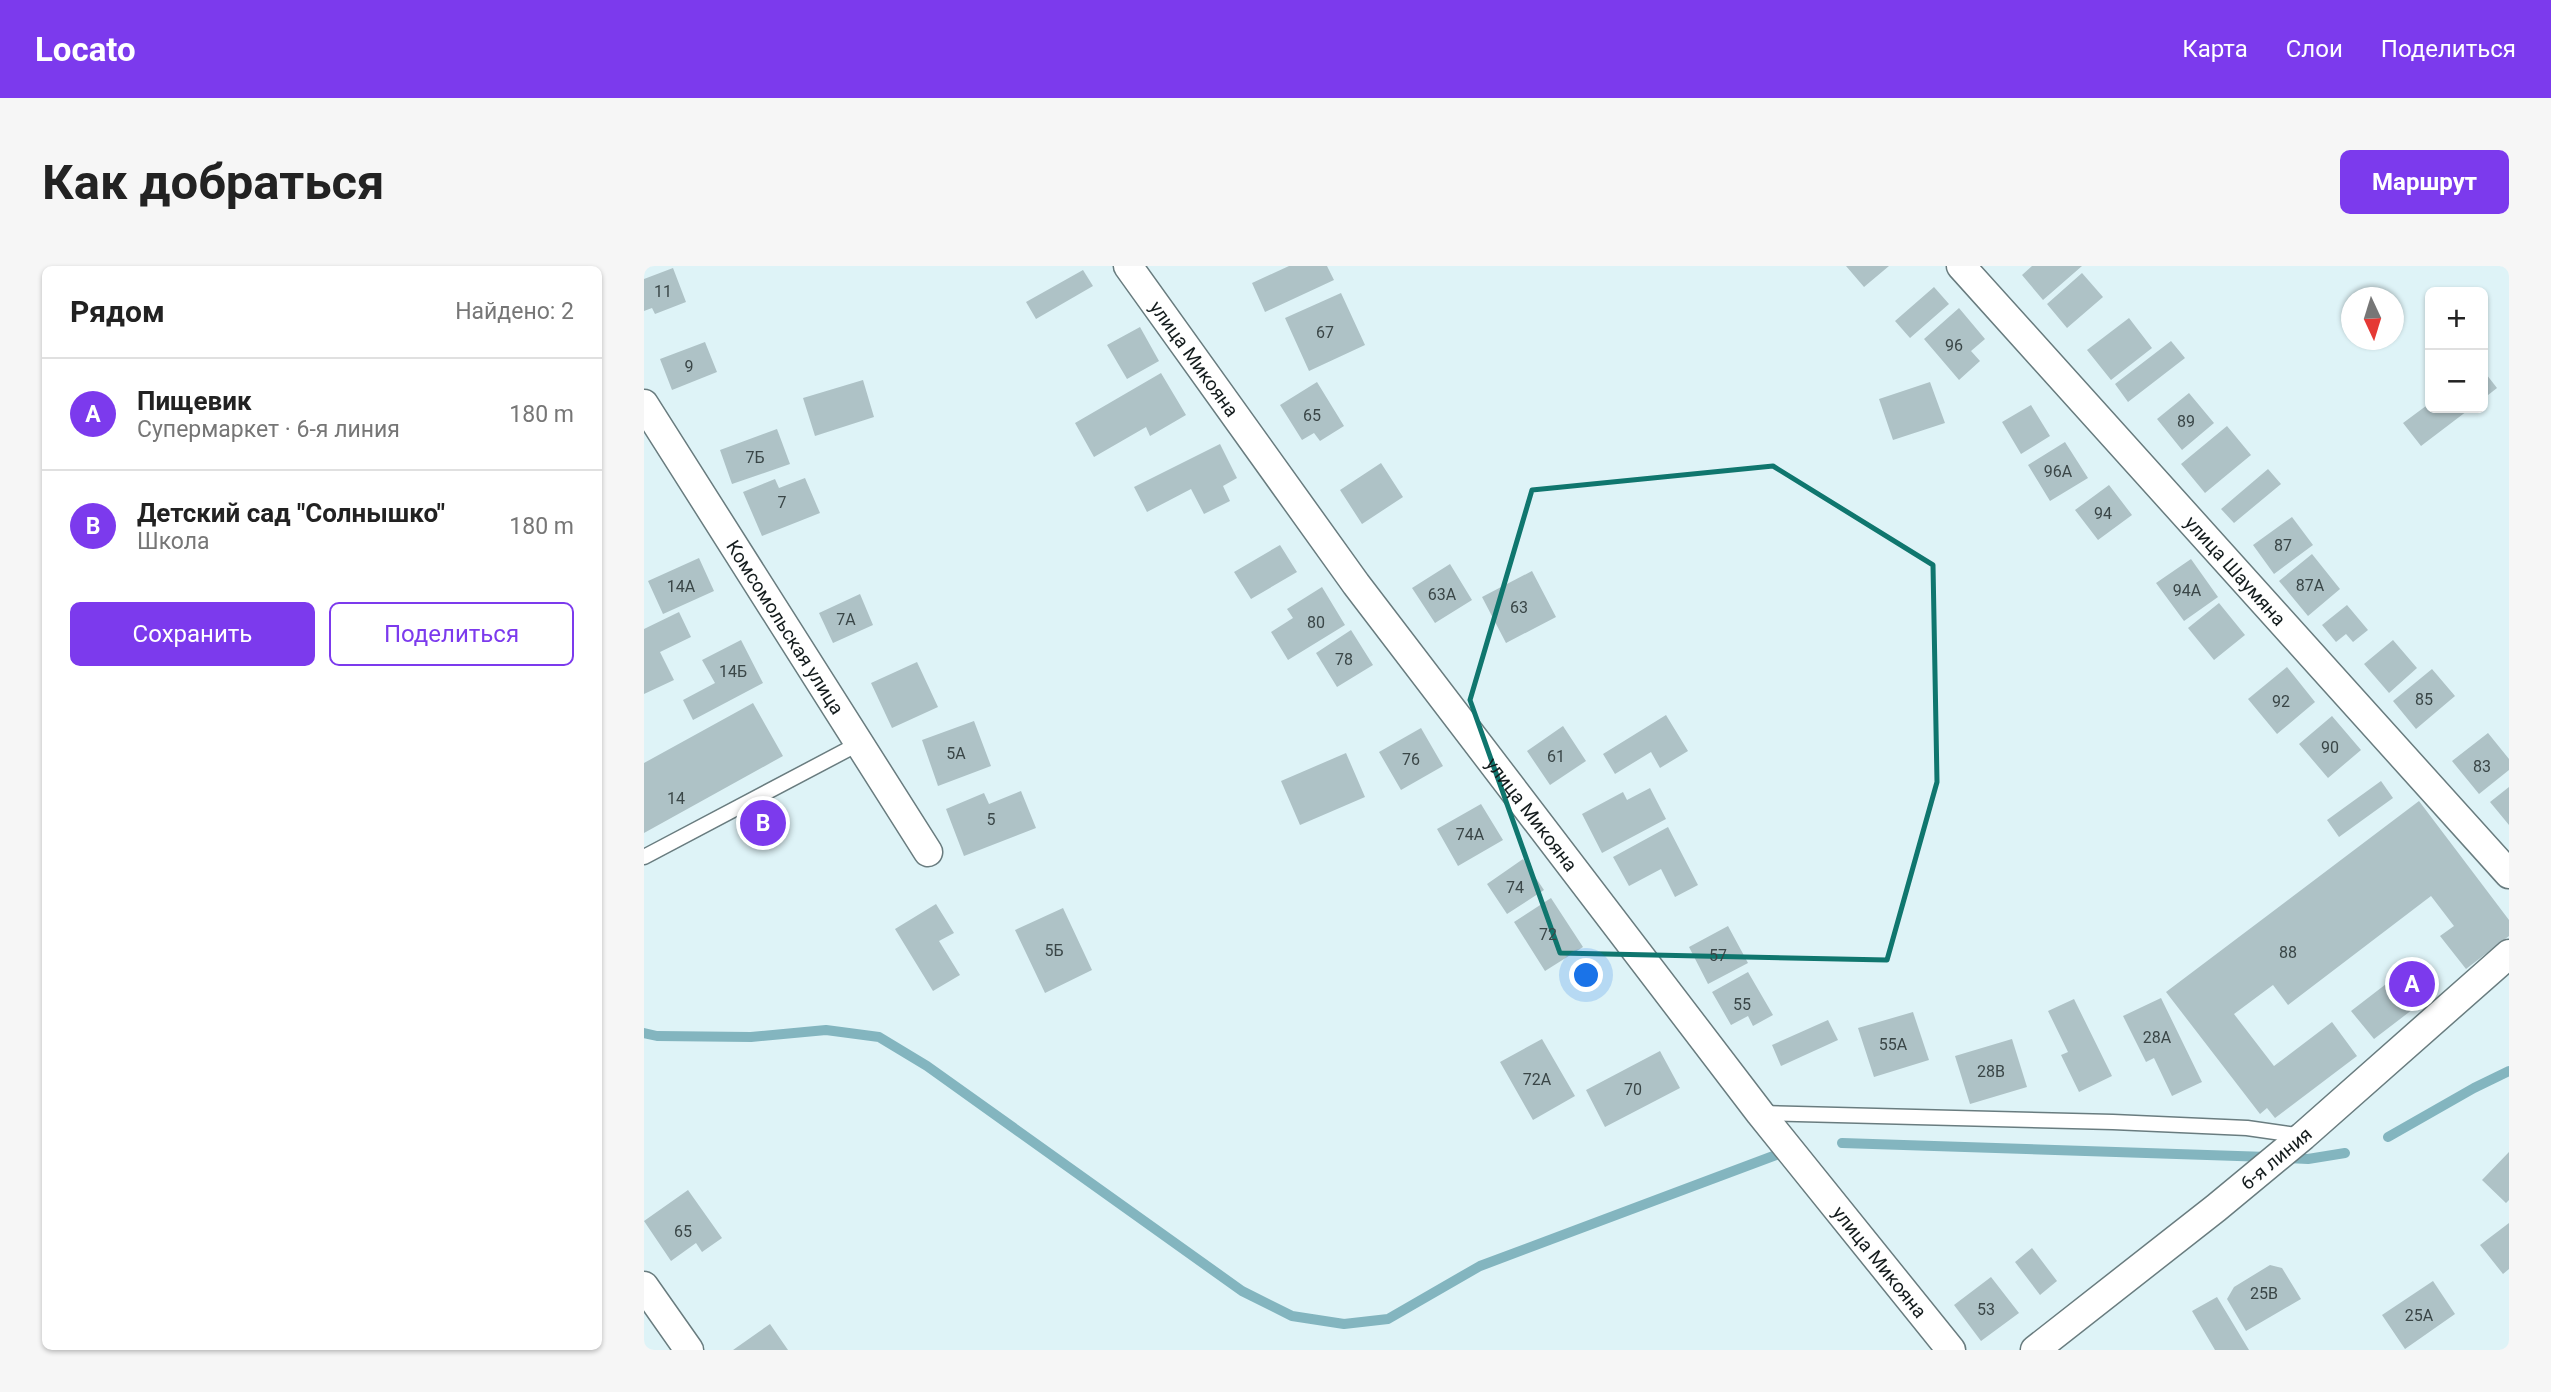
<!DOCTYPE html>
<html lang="ru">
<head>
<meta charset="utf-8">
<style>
  body { margin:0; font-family:Roboto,sans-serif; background:#f6f6f6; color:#222 }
  .controls { position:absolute; right:21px; top:21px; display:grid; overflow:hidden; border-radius:10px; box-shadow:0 2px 5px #0004 }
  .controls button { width:63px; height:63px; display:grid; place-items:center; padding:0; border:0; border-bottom:2px solid #e0e0e0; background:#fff; color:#222; font:35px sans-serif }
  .compass { position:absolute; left:1697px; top:21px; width:63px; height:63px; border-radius:50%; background:#fff; box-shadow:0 2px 5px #0004; rotate:176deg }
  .you { position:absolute; left:943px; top:710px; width:24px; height:24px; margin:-18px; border:5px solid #fff; border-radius:50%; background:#1a73e8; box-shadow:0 0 0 10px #1a73e833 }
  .badge { display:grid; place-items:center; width:46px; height:46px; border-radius:50%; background:#7c3aed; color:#fff; font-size:23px; font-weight:700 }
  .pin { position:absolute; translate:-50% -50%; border:4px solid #fff; box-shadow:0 2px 7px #0006 }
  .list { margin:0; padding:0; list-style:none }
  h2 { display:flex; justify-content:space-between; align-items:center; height:91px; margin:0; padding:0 28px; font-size:30px }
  h2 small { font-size:23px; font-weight:400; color:#767676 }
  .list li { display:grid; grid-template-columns:46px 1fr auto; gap:21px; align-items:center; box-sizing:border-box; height:112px; padding:0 28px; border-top:2px solid #e0e0e0 }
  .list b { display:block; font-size:26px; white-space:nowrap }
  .list p { margin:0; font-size:23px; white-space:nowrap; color:#767676 }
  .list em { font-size:23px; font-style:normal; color:#767676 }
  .actions { display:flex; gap:14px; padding:21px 28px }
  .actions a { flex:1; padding:16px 0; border:2px solid #7c3aed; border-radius:10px; text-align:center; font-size:24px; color:#7c3aed }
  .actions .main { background:#7c3aed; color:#fff }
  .map { position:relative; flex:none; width:1865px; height:1084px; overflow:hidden; border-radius:10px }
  header { display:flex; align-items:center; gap:42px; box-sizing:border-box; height:98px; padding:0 35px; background:#7c3aed; color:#fff }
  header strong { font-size:33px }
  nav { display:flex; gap:38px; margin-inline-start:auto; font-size:24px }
  .intro { display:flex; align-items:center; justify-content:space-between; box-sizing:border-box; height:168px; padding:0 42px }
  h1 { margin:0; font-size:49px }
  .button { padding:18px 32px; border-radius:10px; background:#7c3aed; color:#fff; font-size:24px; font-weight:700 }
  main { display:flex; gap:42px; padding:0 42px }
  aside { flex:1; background:#fff; border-radius:10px; box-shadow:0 2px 5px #0004 }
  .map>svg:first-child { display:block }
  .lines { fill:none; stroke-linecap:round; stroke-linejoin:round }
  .stream { stroke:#83b5bf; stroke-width:10 }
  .building { fill:#aec2c6 }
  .lane-casing { stroke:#697c7f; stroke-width:17 }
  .street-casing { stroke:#697c7f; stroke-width:31 }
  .lane { stroke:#fff; stroke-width:14 }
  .street { stroke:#fff; stroke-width:28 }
  .marked { fill:none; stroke:#0f766e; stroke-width:5; stroke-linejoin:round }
  .labels { text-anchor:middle; stroke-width:5; stroke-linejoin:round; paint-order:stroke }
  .number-label { font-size:16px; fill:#3a4647 }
  .street-label { font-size:19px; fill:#141c1d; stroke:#def3f7 }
</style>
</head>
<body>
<header>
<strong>Locato</strong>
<nav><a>Карта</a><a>Слои</a><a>Поделиться</a></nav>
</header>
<div class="intro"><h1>Как добраться</h1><a class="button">Маршрут</a></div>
<main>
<aside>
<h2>Рядом<small>Найдено: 2</small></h2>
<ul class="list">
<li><span class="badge">A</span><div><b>Пищевик</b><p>Супермаркет · 6-я линия</p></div><em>180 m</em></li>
<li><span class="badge">B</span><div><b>Детский сад &quot;Солнышко&quot;</b><p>Школа</p></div><em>180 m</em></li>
</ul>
<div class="actions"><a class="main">Сохранить</a><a>Поделиться</a></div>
</aside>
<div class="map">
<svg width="1865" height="1084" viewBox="0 0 1865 1084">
  <rect width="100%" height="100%" fill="#def3f7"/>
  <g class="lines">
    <path class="stream" d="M0 767 13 770 107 771 182 764 235 771 283 800 598 1025 648 1050 700 1058 744 1053 836 1000 1132 889
      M1744 871 1830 822 1865 805
      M1198 877 1624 891
      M1643 892 1664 893 1701 887"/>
  </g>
  <path class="building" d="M645 0H683L690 14 621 46 608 17Z
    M1202 0H1245L1220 21Z
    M1388 0H1438L1399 34 1378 9Z
    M29 2 42 36 11 48 8 42 0 45V13Z
    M439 4 449 20 392 53 382 36Z
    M1438 7 1459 31 1423 62 1403 38Z
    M1290 21 1305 38 1266 72 1251 55Z
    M697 27 721 79 665 105 641 52Z
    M1315 42 1341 73 1327 85 1336 95 1315 114 1280 73Z
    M1485 52 1508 82 1467 114 1443 84Z
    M496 61 515 95 483 113 463 79Z
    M1527 75 1541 92 1484 136 1471 118Z
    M61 76 73 106 28 124 16 93Z
    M1839 104 1853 122 1839 133Z
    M517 107 542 149 506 170 502 161 450 191 431 157Z
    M219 114 230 151 171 170 159 132Z
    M673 116 700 160 676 175 670 167 658 174 636 139Z
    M1286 116 1301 157 1249 174 1235 133Z
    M1545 127 1570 157 1538 184 1513 153Z
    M1786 137V142H1827L1777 180 1759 157Z
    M1387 139 1406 170 1377 188 1358 156Z
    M1583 160 1607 189 1561 227 1537 198Z
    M133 163 146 198 88 218 76 184Z
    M1421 176 1444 212 1406 235 1384 199Z
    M576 178 593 212 579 220 586 235 560 248 547 223 503 246 490 221Z
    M737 197 759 231 718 258 696 224Z
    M1624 203 1637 218 1590 257 1577 243Z
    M161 212 176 247 118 270 99 226 131 213 135 222Z
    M1465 219 1488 249 1454 274 1431 244Z
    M1648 251 1669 279 1630 308 1609 279Z
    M636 279 653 306 607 333 590 306Z
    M1668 288 1696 323 1664 350 1635 315Z
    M55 292 70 325 19 348 4 315Z
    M1547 293 1574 331 1540 355 1512 317Z
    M806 298 828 334 791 357 768 322Z
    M888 305 912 351 862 377 838 331Z
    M678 321 701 359 644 394 627 366 649 352 643 343Z
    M216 328 229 359 189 377 175 347Z
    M1575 337 1601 369 1570 394 1544 362Z
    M1703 339 1724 364 1709 376 1702 368 1692 376 1678 359Z
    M35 346 47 371 16 386 30 414 0 428V363Z
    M707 364 729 399 693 421 672 387Z
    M97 374 119 417 49 454 39 434 71 417 58 394Z
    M1749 374 1773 402 1745 427 1720 398Z
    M273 396 294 441 248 462 227 417Z
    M1643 401 1671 436 1633 468 1604 433Z
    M1788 403 1811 430 1772 463 1749 435Z
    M109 437 139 490 0 567V497Z
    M1022 449 1044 485 1016 502 1007 486 971 508 959 488Z
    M1688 450 1717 484 1684 512 1655 478Z
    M330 455 347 500 294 520 278 474Z
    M919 460 942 495 906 519 883 485Z
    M777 462 799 500 757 524 735 486Z
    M1844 467 1865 493V504L1835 528 1808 495Z
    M702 487 721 531 656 559 637 515Z
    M1737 515 1749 532 1695 571 1683 554Z
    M1865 521V559L1846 536Z
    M1006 522 1022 553 958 587 938 548 979 526 983 534Z
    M377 525 392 562 320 590 302 543 340 527 345 538Z
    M1775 535 1865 654V670L1822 703 1796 670 1810 660 1787 630 1644 739 1629 719 1590 748 1630 800 1688 756 1713 790 1631 852 1623 842 1616 848 1522 726Z
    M837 538 859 574 814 600 793 563Z
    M1024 561 1054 619 1031 631 1017 603 985 620 969 591Z
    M879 593 900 624 863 648 843 618Z
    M907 632 939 681 901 705 870 656Z
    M292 638 310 667 295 675 316 709 289 725 251 663Z
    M419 642 448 704 401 727 371 664Z
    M1084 660 1104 697 1064 718 1045 681Z
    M1768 698 1790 727 1730 773 1707 745Z
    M1104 706 1129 749 1109 760 1104 750 1087 759 1068 726Z
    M1517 732 1558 816 1528 830 1510 792 1502 796 1479 750Z
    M1430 733 1468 810 1435 826 1417 789 1424 786 1404 745Z
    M1269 746 1285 794 1230 811 1214 762Z
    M1184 754 1194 774 1137 800 1128 779Z
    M898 773 931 830 889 854 856 796Z
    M1368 773 1383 821 1326 838 1311 790Z
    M1016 785 1036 822 961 861 942 824Z
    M1865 886V934L1862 937 1838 914Z
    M44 924 78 972 58 986 52 977 27 995 0 955Z
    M1865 957V1003L1859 1008 1836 979Z
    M1388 982 1413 1015 1396 1029 1371 996Z
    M1626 999 1638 1002 1657 1033 1602 1065 1583 1033 1590 1021Z
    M1347 1011 1375 1047 1337 1075 1310 1039Z
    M1789 1015 1811 1048 1761 1083 1738 1049Z
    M1573 1031 1605 1084H1571L1548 1045Z
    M126 1058 144 1084H89Z"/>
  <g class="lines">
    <g class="lane-casing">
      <path id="lane" d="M0 591 214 478
        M1117 847 1469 856 1603 862 1659 870"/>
    </g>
    <g class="street-casing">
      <g id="street">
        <path id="s1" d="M484 0 712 318 1116 847 1307 1084"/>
        <path id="s2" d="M1317 0 1865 608"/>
        <path id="s3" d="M0 138 284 586"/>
        <path d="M0 1020 45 1084"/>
        <path id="s4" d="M1391 1084 1572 942 1659 870 1865 688"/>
      </g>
    </g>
    <use href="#lane" class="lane"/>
    <use href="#street" class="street"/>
  </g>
  <path class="marked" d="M1129 200 1289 299 1293 516 1243 694 916 687 826 434 888 224Z"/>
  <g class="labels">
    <g class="number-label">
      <text x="19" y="31">11</text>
      <text x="681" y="72">67</text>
      <text x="1310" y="85">96</text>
      <text x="45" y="106">9</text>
      <text x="668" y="155">65</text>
      <text x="1542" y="161">89</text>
      <text x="111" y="197">7Б</text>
      <text x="1414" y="211">96А</text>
      <text x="138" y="242">7</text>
      <text x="1459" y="253">94</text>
      <text x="1639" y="285">87</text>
      <text x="1666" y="325">87А</text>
      <text x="37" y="326">14А</text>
      <text x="1543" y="330">94А</text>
      <text x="798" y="334">63А</text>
      <text x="875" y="347">63</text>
      <text x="202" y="359">7А</text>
      <text x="672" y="362">80</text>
      <text x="700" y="399">78</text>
      <text x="89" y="411">14Б</text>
      <text x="1780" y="439">85</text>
      <text x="1637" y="441">92</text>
      <text x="1686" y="487">90</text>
      <text x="312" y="493">5А</text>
      <text x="912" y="496">61</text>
      <text x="767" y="499">76</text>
      <text x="1838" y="506">83</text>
      <text x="32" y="538">14</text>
      <text x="347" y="559">5</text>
      <text x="826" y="574">74А</text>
      <text x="871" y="627">74</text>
      <text x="904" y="674">72</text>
      <text x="410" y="690">5Б</text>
      <text x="1644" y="692">88</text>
      <text x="1074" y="695">57</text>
      <text x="1098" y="744">55</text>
      <text x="1513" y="777">28А</text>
      <text x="1249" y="784">55А</text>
      <text x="1347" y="811">28В</text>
      <text x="893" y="819">72А</text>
      <text x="989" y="829">70</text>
      <text x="39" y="971">65</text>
      <text x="1620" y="1033">25В</text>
      <text x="1342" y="1049">53</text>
      <text x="1775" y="1055">25А</text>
    </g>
    <g class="street-label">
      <text dy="7" stroke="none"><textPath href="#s1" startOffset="114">улица Микояна</textPath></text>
      <text dy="7" stroke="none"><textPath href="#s2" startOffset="410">улица Шаумяна</textPath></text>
      <text dy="7" stroke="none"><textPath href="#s3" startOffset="264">Комсомольская улица</textPath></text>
      <text dy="7" stroke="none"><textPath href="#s1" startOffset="681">улица Микояна</textPath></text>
      <text dy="7" stroke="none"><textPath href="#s4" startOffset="308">6-я линия</textPath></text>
      <text dy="7" stroke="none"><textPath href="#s1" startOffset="1248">улица Микояна</textPath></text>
    </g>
  </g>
</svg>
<div class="controls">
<button>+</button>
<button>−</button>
</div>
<svg class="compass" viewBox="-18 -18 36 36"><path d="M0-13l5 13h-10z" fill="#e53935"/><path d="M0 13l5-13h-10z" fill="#767676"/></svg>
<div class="you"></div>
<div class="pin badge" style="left:1768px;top:718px">A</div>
<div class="pin badge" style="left:119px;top:557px">B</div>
</div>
</main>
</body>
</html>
